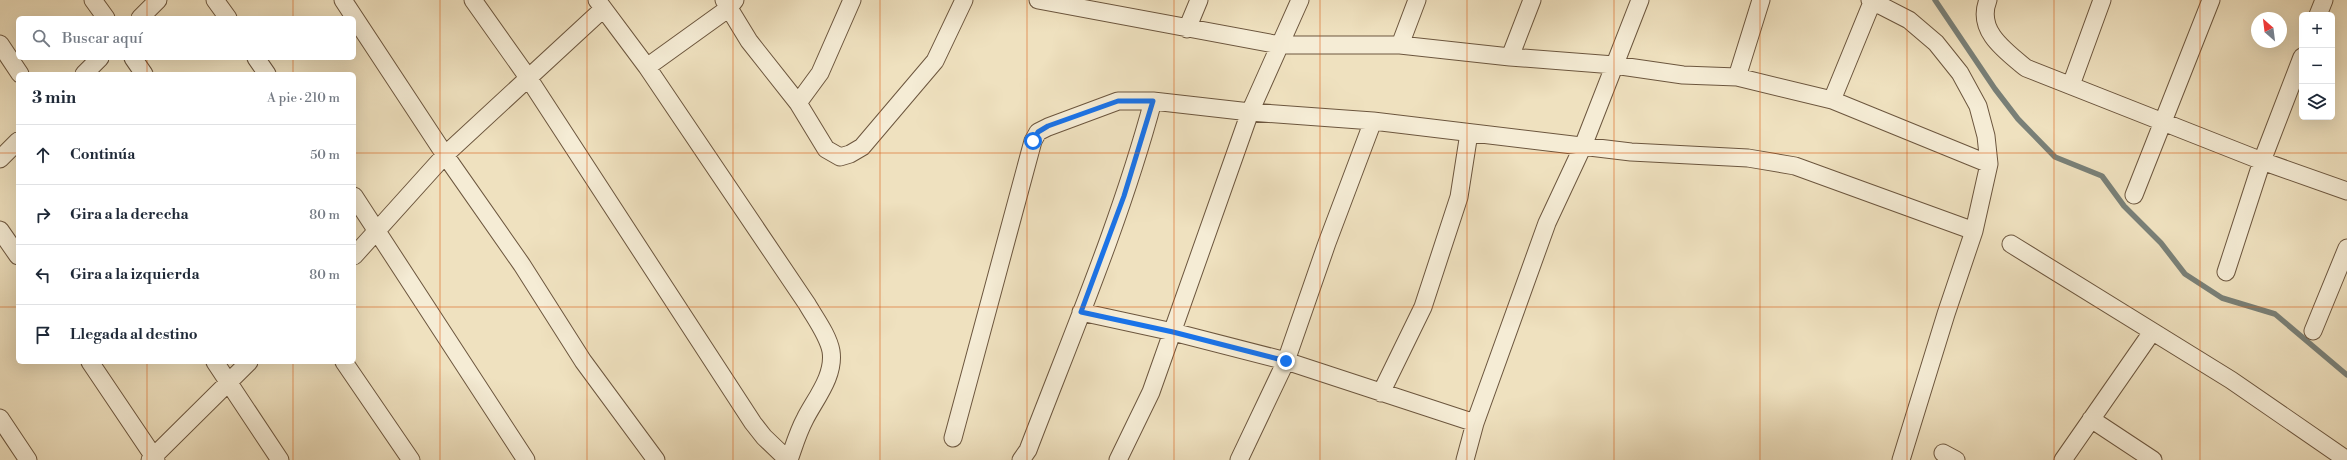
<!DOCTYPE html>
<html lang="es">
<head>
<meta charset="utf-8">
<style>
  body { margin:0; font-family:"Libre Bodoni",serif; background:#f6f6f7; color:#1f2937 }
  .controls { position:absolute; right:12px; top:12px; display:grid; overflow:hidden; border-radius:6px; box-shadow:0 4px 16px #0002 }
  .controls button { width:36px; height:36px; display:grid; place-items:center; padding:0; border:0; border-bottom:1px solid #e0e1e3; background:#fff; color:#1f2937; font:20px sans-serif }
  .compass { position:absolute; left:2251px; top:12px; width:36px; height:36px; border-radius:50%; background:#fff; box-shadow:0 4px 16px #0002; rotate:332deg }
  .stop { position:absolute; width:12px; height:12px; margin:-9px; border:3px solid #1a73e8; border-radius:50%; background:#fff }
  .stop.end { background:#1a73e8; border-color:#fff; box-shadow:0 1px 4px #0008 }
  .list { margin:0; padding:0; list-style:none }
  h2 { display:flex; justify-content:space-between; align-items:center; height:52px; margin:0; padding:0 16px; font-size:17px }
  h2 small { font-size:13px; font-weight:400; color:#747a83 }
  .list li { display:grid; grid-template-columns:26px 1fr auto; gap:12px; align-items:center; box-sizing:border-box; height:60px; padding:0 16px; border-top:1px solid #e0e1e3 }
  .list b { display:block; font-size:15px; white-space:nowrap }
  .list em { font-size:13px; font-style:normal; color:#747a83 }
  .icon { flex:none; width:22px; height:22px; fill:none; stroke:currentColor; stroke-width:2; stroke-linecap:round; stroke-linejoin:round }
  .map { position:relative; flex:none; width:2347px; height:460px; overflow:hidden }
  .search { position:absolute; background:#fff; box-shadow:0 4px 16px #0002; left:16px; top:16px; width:340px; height:44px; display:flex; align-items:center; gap:10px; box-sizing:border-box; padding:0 14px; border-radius:6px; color:#747a83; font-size:15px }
  .panel { position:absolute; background:#fff; box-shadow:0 4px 16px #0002; left:16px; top:72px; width:340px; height:292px; border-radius:6px }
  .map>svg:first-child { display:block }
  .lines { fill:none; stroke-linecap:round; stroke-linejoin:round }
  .stream { stroke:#798078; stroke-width:5.5 }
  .street-casing { stroke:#6c563e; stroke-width:19 }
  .street { stroke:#f5ecd5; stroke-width:17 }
  .route { stroke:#1a73e8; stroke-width:5 }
  .grid { fill:none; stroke:#d7540d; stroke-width:1; stroke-opacity:0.55 }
</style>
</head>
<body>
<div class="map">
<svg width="2347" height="460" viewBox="0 0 2347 460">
  <rect width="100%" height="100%" fill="#efe1bf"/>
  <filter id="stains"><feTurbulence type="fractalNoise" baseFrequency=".005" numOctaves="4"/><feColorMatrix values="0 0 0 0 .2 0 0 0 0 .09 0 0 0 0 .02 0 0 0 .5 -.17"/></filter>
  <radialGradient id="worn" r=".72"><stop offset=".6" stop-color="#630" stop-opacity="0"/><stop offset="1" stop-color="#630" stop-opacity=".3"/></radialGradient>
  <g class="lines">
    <path class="stream" d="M1935 0 1995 89 2018 119 2055 157 2102 176 2124 206 2161 243 2185 274 2222 298 2275 314 2347 375"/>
    <g class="street-casing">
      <path id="street" d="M93 0 106 18
        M215 0 228 18
        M343 0 445 155 522 265 583 361 656 460
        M473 0 529 79 753 423 764 437 788 460
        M597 0 647 67 807 304C815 318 828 335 831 351 835 376 815 399 805 419 798 432 794 446 789 460
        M724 0 749 41 798 103 826 149 840 157 850 154 862 147 935 61 964 0
        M1038 0 1280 45H1400L1510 57 1614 65 1683 75 1737 77 1832 100 1989 164
        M1870 0 1909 20 1936 43 1960 73 1978 106 1986 136 1989 164 1974 231 1946 314 1901 460
        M1988 0C1976 30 2004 50 2026 68L2262 161 2347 191
        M2318 15 2324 0
        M140 18 158 0
        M1187 29 1199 0
        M0 44 20 74
        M1400 45 1417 0
        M1510 57 1532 0
        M133 58 144 74
        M256 58 267 74
        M647 67 729 8 735 0
        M84 74 100 58
        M1737 77 1761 0
        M2071 85 2102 0
        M1832 100 1873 0
        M798 103 820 73 852 0
        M0 159 18 141
        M2134 195 2211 0
        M354 196 526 460
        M0 230 18 256
        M2011 244 2231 380 2347 460
        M354 256 445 155 603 9
        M2226 272 2262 161 2302 57
        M1081 312 1173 332 1286 361 1475 423
        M2313 331 2347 248
        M90 362 156 460
        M215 362 280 460
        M344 362 411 460
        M1381 393 1423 307 1459 197 1469 133
        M0 418 28 460
        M2091 419 2153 460
        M953 438 1033 141 1038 132 1048 127 1118 101H1153L1250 112 1373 121 1631 152 1748 158 1795 166 1974 231
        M1943 453 1956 460
        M150 460 249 362
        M1021 460 1028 450C1072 335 1121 220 1153 101
        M1118 460 1151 392 1250 112 1300 0
        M1239 460 1286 361 1327 243 1373 121
        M1465 460 1475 423 1547 223 1583 146 1640 0
        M2063 460 2152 332"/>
    </g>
    <use href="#street" class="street"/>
  </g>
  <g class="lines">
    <path class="route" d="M1033 141 1038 132 1048 126 1118 101H1153L1124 196 1081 312 1173 332 1286 361"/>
  </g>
  <path class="grid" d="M147 0V18M293 0V18M440 0V460M587 0V460M733 0V460M880 0V460M1027 0V460M1174 0V460M1320 0V460M1467 0V460M1614 0V460M1760 0V460M1907 0V460M2054 0V460M2200 0V460M147 58V74M293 58V74M0 153H18M354 153H2347M0 307H18M354 307H2347M147 362V460M293 362V460"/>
  <rect width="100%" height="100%" filter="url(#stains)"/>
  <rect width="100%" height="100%" fill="url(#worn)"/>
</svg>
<div class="controls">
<button>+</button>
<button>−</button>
<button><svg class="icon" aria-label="layers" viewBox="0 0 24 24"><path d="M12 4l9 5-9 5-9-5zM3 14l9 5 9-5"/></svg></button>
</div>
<svg class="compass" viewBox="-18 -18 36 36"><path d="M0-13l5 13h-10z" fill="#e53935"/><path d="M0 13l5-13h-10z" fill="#747a83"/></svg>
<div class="stop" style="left:1033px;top:141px"></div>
<div class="stop end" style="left:1286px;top:361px"></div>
<div class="search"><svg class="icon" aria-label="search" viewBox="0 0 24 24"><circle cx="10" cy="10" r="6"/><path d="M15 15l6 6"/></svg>Buscar aquí</div>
<section class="panel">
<h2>3 min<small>A pie · 210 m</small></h2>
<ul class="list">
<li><svg class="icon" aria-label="ahead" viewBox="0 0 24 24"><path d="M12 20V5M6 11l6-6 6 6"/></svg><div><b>Continúa</b></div><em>50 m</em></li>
<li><svg class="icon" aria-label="right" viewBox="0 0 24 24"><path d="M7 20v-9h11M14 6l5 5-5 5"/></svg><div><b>Gira a la derecha</b></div><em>80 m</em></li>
<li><svg class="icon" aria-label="left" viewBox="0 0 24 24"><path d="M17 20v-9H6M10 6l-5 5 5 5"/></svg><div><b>Gira a la izquierda</b></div><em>80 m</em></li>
<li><svg class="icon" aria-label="arrive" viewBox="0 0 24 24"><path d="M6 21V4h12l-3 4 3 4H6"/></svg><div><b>Llegada al destino</b></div></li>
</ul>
</section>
</div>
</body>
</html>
